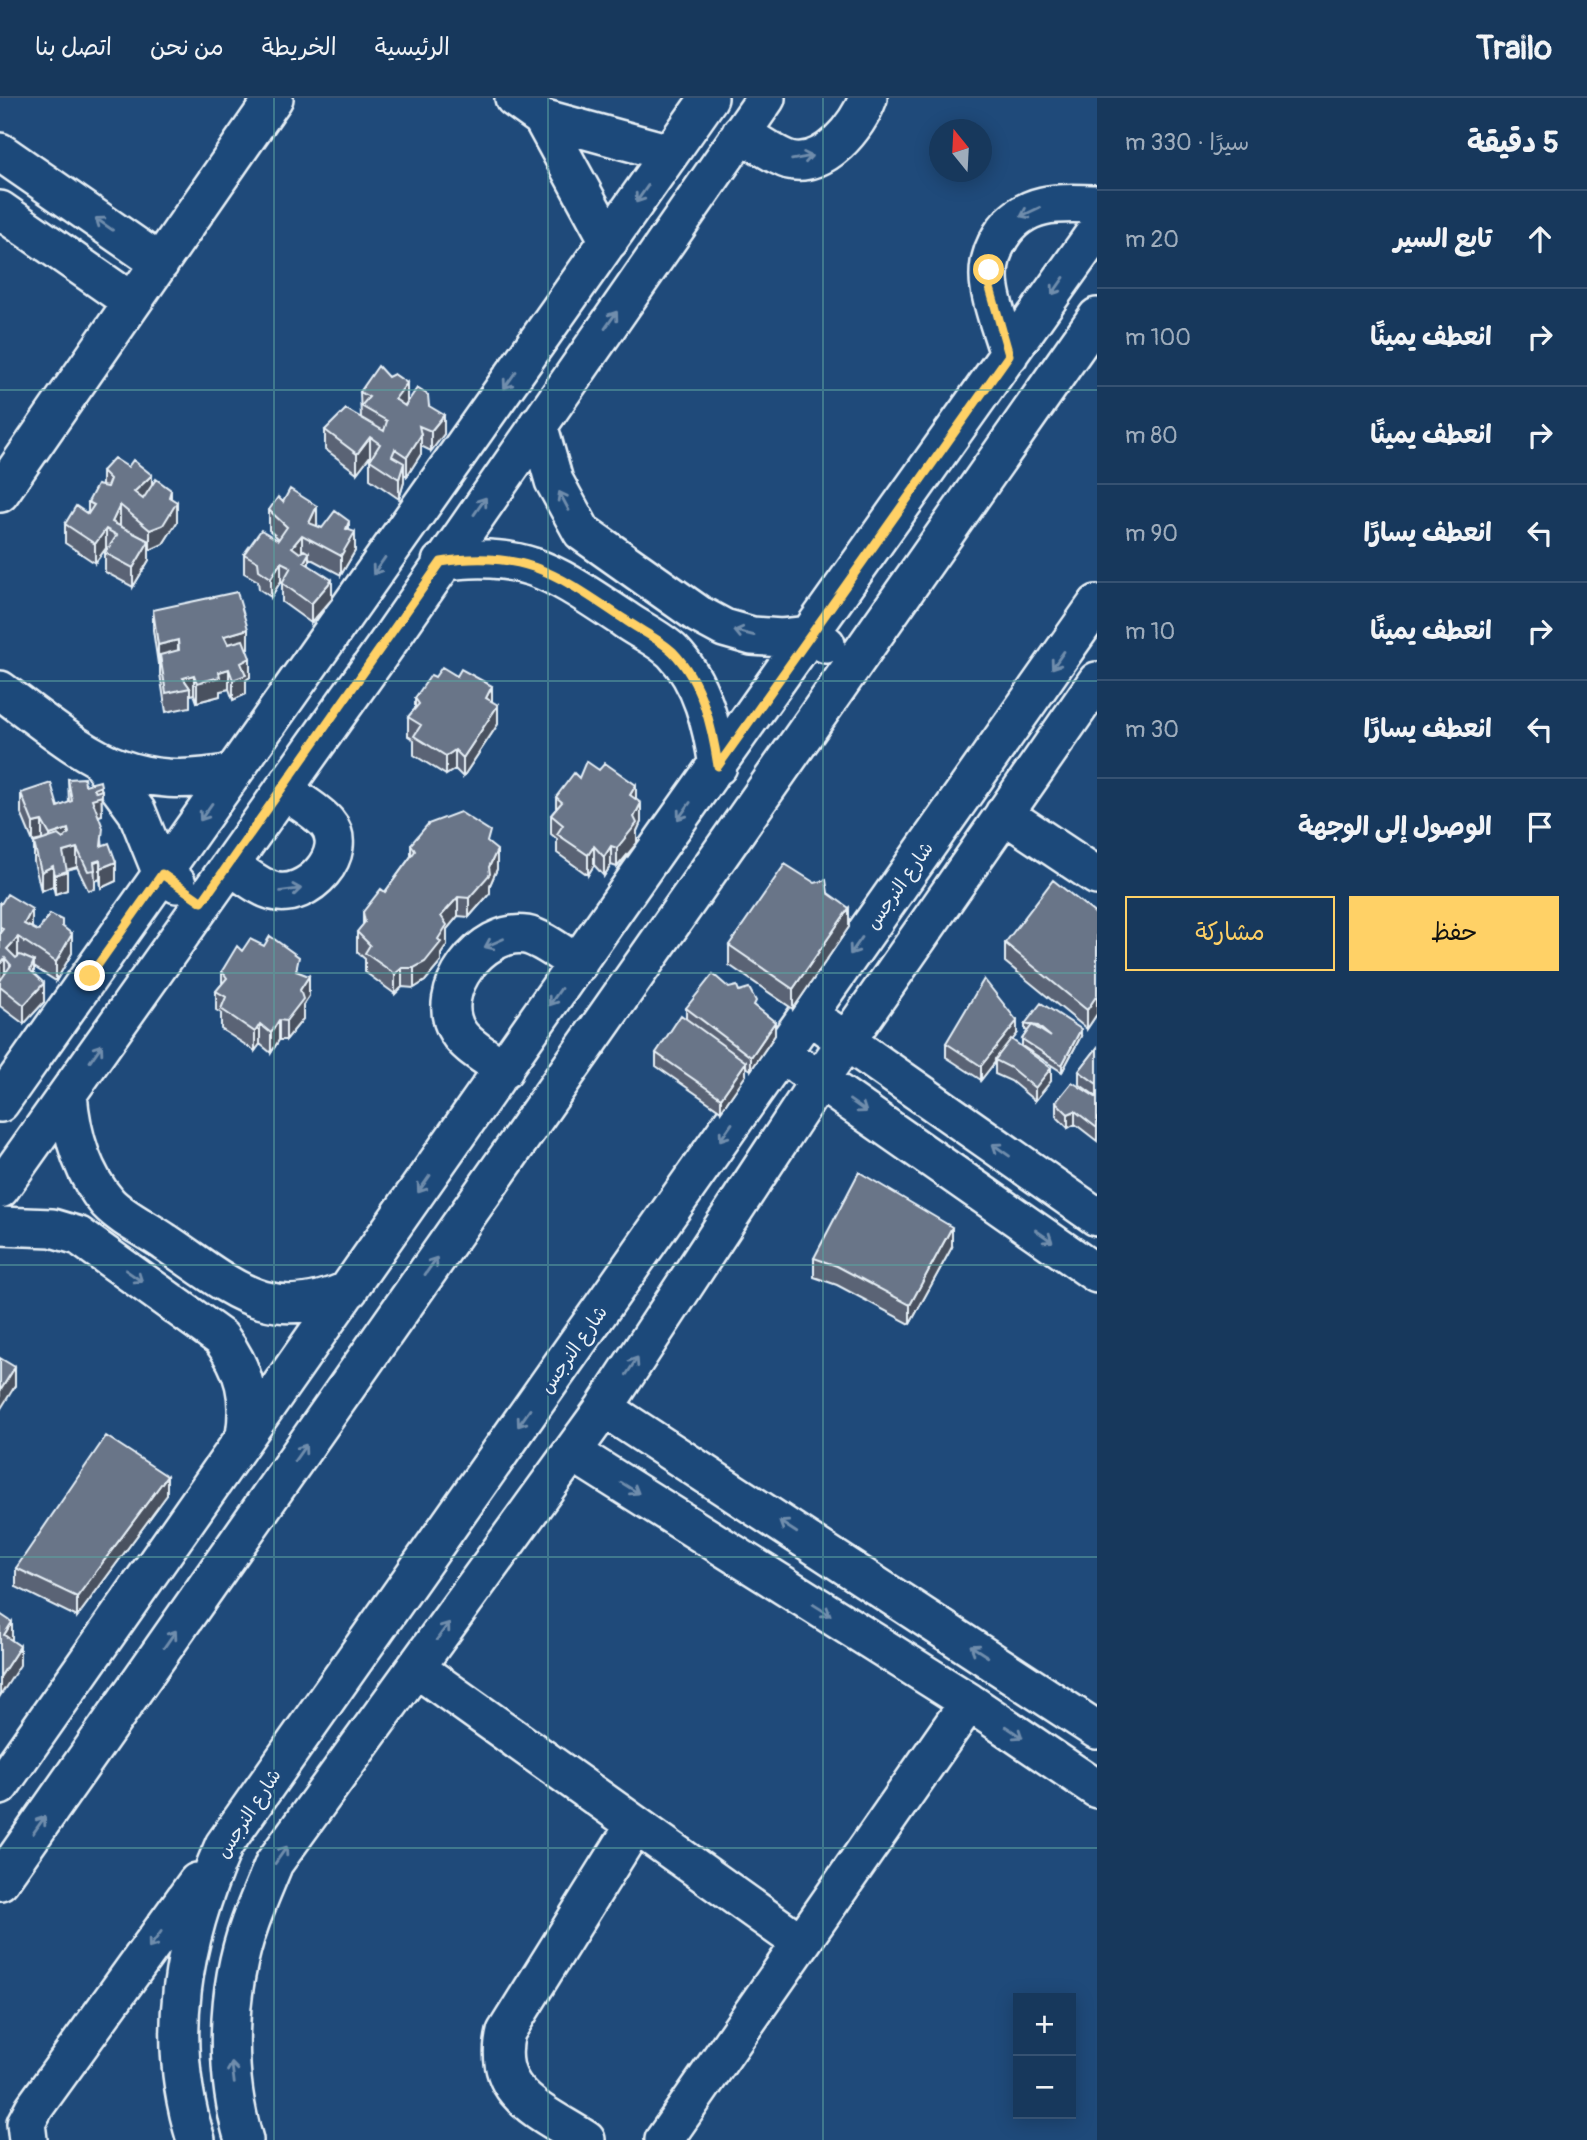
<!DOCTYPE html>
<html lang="ar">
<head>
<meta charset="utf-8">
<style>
  body { margin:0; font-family:Pangolin,"Playpen Sans Arabic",sans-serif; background:#244365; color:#f1f3f6; direction:rtl }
  .controls { position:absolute; right:21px; bottom:21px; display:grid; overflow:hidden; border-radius:0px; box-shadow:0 4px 18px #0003 }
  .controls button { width:63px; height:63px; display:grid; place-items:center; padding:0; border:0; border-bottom:2px solid #365272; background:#17385c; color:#f1f3f6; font:35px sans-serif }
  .compass { position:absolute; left:929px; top:21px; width:63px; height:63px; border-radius:50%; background:#17385c; box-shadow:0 4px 18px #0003; rotate:342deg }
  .stop { position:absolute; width:21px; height:21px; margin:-16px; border:5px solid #ffd166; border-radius:50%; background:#fff }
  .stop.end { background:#ffd166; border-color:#fff; box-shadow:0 2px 7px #0008 }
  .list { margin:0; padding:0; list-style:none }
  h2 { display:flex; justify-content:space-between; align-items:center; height:91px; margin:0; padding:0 28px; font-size:30px }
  h2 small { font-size:23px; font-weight:400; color:#9eacbb }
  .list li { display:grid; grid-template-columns:46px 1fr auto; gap:21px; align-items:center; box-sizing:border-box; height:98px; padding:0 28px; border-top:2px solid #365272 }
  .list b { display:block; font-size:26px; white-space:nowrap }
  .list em { font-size:23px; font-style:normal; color:#9eacbb }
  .actions { display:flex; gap:14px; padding:21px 28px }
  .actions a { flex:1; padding:16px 0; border:2px solid #ffd166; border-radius:0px; text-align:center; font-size:24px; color:#ffd166 }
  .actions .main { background:#ffd166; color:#111 }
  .icon { flex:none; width:38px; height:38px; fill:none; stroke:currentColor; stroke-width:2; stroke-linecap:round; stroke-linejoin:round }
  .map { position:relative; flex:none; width:1097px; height:2042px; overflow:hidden; direction:ltr }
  header { display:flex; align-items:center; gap:42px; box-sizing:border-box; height:98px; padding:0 35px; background:#17385c; border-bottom:2px solid #365272 }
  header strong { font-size:33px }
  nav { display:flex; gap:38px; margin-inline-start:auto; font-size:24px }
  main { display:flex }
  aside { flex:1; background:#17385c }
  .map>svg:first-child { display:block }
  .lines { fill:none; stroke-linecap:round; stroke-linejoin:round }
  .minor-casing { stroke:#e8f1f8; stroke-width:42 }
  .minor { stroke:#1f4a7a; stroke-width:37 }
  .wall { fill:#5a6475; stroke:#e8f1f8; stroke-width:2 }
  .shaded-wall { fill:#4a515f; stroke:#e8f1f8; stroke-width:2 }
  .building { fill:#697488; stroke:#e8f1f8; stroke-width:2; fill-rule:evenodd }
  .oneway { stroke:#6f8dac }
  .route { stroke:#ffd166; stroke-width:9 }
  .grid { fill:none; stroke:#5ba19e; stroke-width:2; stroke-opacity:0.55 }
  .labels { text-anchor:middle; stroke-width:5; stroke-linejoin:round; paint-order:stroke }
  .street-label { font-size:19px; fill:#e8f1f8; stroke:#1f4a7a }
</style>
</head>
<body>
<header>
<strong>Trailo</strong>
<nav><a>الرئيسية</a><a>الخريطة</a><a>من نحن</a><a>اتصل بنا</a></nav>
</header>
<main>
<aside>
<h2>5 دقيقة<small>سيرًا · 330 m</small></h2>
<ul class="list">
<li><svg class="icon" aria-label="ahead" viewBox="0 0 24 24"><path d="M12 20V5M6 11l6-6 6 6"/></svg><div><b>تابع السير</b></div><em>20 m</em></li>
<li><svg class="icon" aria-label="right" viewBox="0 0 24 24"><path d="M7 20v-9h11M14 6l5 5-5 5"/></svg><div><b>انعطف يمينًا</b></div><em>100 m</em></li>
<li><svg class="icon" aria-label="right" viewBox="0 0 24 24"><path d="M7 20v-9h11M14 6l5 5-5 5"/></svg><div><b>انعطف يمينًا</b></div><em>80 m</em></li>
<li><svg class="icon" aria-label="left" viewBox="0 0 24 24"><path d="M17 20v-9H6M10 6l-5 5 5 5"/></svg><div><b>انعطف يسارًا</b></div><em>90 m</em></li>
<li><svg class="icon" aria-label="right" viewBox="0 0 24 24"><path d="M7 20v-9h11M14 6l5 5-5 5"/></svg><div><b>انعطف يمينًا</b></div><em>10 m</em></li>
<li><svg class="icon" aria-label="left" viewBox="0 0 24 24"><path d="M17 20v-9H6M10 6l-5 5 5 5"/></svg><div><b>انعطف يسارًا</b></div><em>30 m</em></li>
<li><svg class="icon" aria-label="arrive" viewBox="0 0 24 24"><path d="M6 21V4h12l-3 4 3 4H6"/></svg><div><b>الوصول إلى الوجهة</b></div></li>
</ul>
<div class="actions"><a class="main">حفظ</a><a>مشاركة</a></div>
</aside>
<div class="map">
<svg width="1097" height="2042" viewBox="0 0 1097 2042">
  <rect width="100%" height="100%" fill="#1f4a7a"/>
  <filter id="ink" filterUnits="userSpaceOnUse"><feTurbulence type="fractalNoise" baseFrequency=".0143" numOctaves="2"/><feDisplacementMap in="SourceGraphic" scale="14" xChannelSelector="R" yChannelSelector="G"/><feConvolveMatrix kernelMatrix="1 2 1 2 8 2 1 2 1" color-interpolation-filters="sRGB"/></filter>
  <g filter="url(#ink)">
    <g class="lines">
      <g class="minor-casing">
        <path id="minor" d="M514 0 542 20 670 55
          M542 20 609 143
          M741 35C755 43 773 57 789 62 824 71 858 28 868 0
          M0 54 160 165
          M0 112 132 204
          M1009 257C1003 235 993 212 990 190 984 153 1007 116 1043 108 1060 104 1080 106 1097 106
          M538 326 554 383 582 434 698 516 724 530 752 538 782 540 811 537 826 546
          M0 395 274 0
          M441 464C525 451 557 477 624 521 639 532 660 541 673 554 702 584 712 628 718 668
          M0 592C85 654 121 696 233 675
          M101 665 137 714 162 776 177 786
          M1004 716 1097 778
          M230 768C243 775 258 789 273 793 307 803 352 754 327 725 316 712 296 702 283 692
          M826 929 1097 1119
          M799 968 1097 1176
          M504 972C491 961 467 949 458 934 432 895 482 830 526 837 542 840 563 857 578 866
          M68 996C71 1034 81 1074 108 1105 122 1120 148 1132 165 1144 231 1188 267 1228 349 1192
          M0 1005 709 0
          M0 1091 387 546 766 0
          M0 1128 52 1130 79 1138 221 1240C245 1272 251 1299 245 1338
          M604 1310 1097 1632
          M572 1354 969 1604 1097 1691
          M416 1570 801 1845
          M0 1688 664 741 1097 132
          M0 1783 1097 219
          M28 2042 26 2025 34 2010 197 1784
          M196 2042C164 1940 182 1843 224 1747L1097 506
          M244 2042C224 1975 226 1891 250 1825 257 1805 266 1785 274 1765L604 1310 820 981 1097 583
          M586 2042C541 2013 491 1996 506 1934L635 1727
          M664 2042 969 1604"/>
      </g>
      <use href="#minor" class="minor"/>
    </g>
    <path class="wall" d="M360 294 429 308 444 336 431 353 421 348V356L407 378 404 376V384L399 401 370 381V362L371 359 370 358 357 375 325 351V332L361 320Z
      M102 373 152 388 171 401 177 424 163 446 150 452 149 451V462L133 489 105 474V455L108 451 106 450 95 465 65 445V426L88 416V404L102 388Z
      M283 404 317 427 316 428 322 430 349 432 355 453 341 477 309 460V467L332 501 311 525 282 504V484L281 483 271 499 259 491 258 483 244 475V456L279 441 269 432V412Z
      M153 512 248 550 246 551 250 579 246 582V596L233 602 229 591 220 593V598L197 604 194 596 190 597V609L166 614 160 576V566H158L153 532Z
      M435 579 492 603 498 626 463 679 455 671 446 677 414 657V642L408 638V619L415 611V600Z
      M579 680 636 701 641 724 637 733V745L617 769 611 767 604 778 594 767 588 777 557 755V741L551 736V717L556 711V699Z
      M68 681 101 692 102 717 98 718 103 748 116 783 101 790 100 781 95 783V791L88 792 77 769 67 772V792L55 796 53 788 41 793 34 764V745L42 742 33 744 21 715V695L58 709 69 705Z
      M411 746 490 747 497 771 490 787V795L469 819 458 818 447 831V847L441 856V864L425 883 414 890 402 889 395 896 365 874V861L357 854V834L363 827V814L385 794 411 758Z
      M828 795 849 829 793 911 729 867V847Z
      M0 805 32 830 38 833 62 828 72 855 56 883 34 869V876L44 904 24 926 0 908Z
      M1097 817V916L1087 931 1005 864V845Z
      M242 853 299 874 309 898 303 907V921L286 942H279L271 955 260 946 255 953 221 931V915L216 912V893L222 886V873Z
      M729 890 739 893 756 909 775 937 751 972 746 969V977L721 1013 656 968V955L686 921V910Z
      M1025 926 1081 938 1062 974 1022 948V941L1028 933 1025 932Z
      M1017 936 1012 942 1051 983 1035 1003 1011 983 995 976V964L981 982 946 959V945Z
      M1097 950V999L1079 986V973Z
      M1097 1000V1043L1075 1026 1068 1030 1056 1018V1004Z
      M952 1149 910 1226 837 1187 814 1179V1160Z
      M167 1397 77 1519 16 1489V1470Z"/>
    <path class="shaded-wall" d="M407 285V304L395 320V301Z
      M444 317V336L431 353V333Z
      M421 337V356L407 378V359Z
      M370 339V358L357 375V356Z
      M404 365V384L399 401V381Z
      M152 377V396L134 413V394Z
      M171 392V412L177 404V424L163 446 150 452V432L169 399Z
      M120 407V427L115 436 112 424Z
      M317 408V427L310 441 309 425Z
      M349 423V442L355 434V453L341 477V458Z
      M106 431V450L95 465V446Z
      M302 437V456L292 469V449Z
      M149 443V462L133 489V470Z
      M309 455V475L304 464Z
      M281 464V483L271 499V480Z
      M332 482V501L311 525V506Z
      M248 531V550L224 558V538Z
      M178 542V561L160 557V566H158V547Z
      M250 560V579L246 582V596L233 602V582L241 565Z
      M229 571V591L220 593V598L197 604V585L219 574Z
      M194 577V596L190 597V590L183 580Z
      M492 588V608L486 600Z
      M498 607V626L463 679V660Z
      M455 652V671L446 677V658Z
      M636 687V706L630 697Z
      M101 688 102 717 92 720V701L94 691Z
      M641 705V724L637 733V745L617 769V750L634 719Z
      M42 723V742L33 744V725Z
      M68 731V750L50 756V737Z
      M594 748V767L588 777V757Z
      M611 748V767L604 778V759Z
      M77 750V769L63 773V754Z
      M497 752V771L490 787V795L469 819V800L489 769Z
      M100 762V781L95 783 94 764Z
      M116 764V783L101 790V770Z
      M53 768V788L41 793V774Z
      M67 773V792L55 796V777Z
      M458 799V818L447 831V847L441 856V864L425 883 414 890V870L441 818Z
      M849 810V829L793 911V891Z
      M32 811V830L24 845V826Z
      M72 836V855L56 883V864Z
      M18 839V859L10 867 7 851Z
      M5 860V879L0 885V866Z
      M34 863V882L30 872Z
      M402 870V889L395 896V876Z
      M309 878V898L303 907V921L286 942V923L300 892Z
      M44 885V904L24 926V907Z
      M1097 897V916L1087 931V912Z
      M279 922V942L271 955V935Z
      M1017 923V936L996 963 995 962V964L981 982V968Z
      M775 924V937L751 972V959Z
      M260 926V946L255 953V934Z
      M1081 931V938L1062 974V967Z
      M746 964V977L721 1013V1000Z
      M1051 970V983L1035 1003V990Z
      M1075 1013V1026L1068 1030V1016Z
      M952 1129V1149L910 1226V1207Z
      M15 1269V1288L0 1312V1293Z
      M167 1378V1397L77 1519V1499Z
      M12 1524V1543L4 1537Z
      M20 1548V1567L0 1598V1579Z"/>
    <path class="building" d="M378 268 388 279 394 276 407 285 395 301 405 308 417 290 428 297 429 308 444 317 431 333 419 328 421 337 407 359 395 351 392 358 404 365 399 381 370 362 380 346 370 339 357 356 325 332 346 311 384 333 387 323 361 308 369 299 360 294Z
      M114 360 128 369 133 362 152 377 134 394 143 401 156 381 171 392 169 399 177 404 163 427 150 432 120 407 112 424 149 443 133 470 105 455 117 437 106 431 95 446 65 426 76 408 88 416 94 407 88 404 97 387 107 389 110 381 102 373Z
      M290 391 317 408 309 425 322 430 335 413 349 423 346 431 355 434 341 458 302 437 292 449 300 455 304 452 309 455 304 464 332 482 311 506 282 485 291 469 281 464 271 480 259 472 258 464 244 456 261 432 278 442 287 429 269 412 278 399 283 404Z
      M237 494 248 531 224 538 228 546 243 542 250 560 241 565 246 577 233 582 229 571 219 574 220 579 197 585 194 577 183 580 190 590 166 595 160 557 179 552 178 542 158 547 153 512Z
      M442 569 457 578 461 571 492 588 486 600 498 607 463 660 455 652 446 658 414 638 421 627 408 619 419 606 415 600 431 577 435 579Z
      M586 663 599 672 605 665 636 687 630 697 641 705 634 719 637 725 617 750 611 748 604 759 594 748 588 757 557 736 563 727 551 717 562 704 556 699 574 675 579 680Z
      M84 680 85 687 100 683 101 688 94 691 96 694 102 692V698L92 701 103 730 101 748 109 745 116 764 101 770 100 762 94 764 95 772 88 773 77 750 63 754 67 773 55 777 53 768 41 774 34 745 58 737 63 741 69 735 68 731 50 737 42 723 33 725 21 695 51 685 58 709 72 703 68 681Z
      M460 714 490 733 487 744 497 752 489 769 490 776 469 800 458 799 441 818 447 827 438 841 441 844 425 864 414 870H402L395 876 365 855 370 847 357 834 365 824 363 814 381 791 385 794 415 753 411 746 428 726Z
      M785 766 815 785 826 782 828 795 849 810 793 891 729 847Z
      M1053 782 1097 817V897L1087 912 1005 845Z
      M7 796 32 811 24 826 38 833 50 816 62 822V828L72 836 56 864 18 839 7 851 16 860 20 857 34 863 30 872 44 885 24 907 0 888V883L11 867 5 860 0 866V835L3 831 0 828V805L1 806Z
      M270 838 299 859 296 873 309 878 300 892 303 901 286 923 279 922 271 935 260 926 255 934 221 911 226 899 216 893 227 880 222 873 237 848 242 853 250 841 264 848Z
      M713 876 729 890 737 888 739 893 749 890 756 903 754 907 775 924 751 959 686 910Z
      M984 881 1017 923 981 968 946 945Z
      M1041 905 1081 931 1062 967 1022 941 1032 927 1025 926ZM1032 927 1038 928 1051 939Z
      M681 917 746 964 721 1000 656 955Z
      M1011 941 1051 970 1035 990 1011 970 995 962Z
      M1097 950V986L1079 973Z
      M1072 984 1097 1000V1030L1075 1013 1068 1016 1056 1004Z
      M859 1074 952 1129 910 1207 837 1168 814 1160Z
      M0 1260 15 1269 0 1293Z
      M106 1338 167 1378 77 1499 16 1470Z
      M0 1516 12 1524 4 1537 20 1548 0 1579Z"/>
    <defs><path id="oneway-shaft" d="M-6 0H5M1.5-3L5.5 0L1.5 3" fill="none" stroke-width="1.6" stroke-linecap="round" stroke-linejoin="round" transform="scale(1.75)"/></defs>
    <g class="oneway">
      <use href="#oneway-shaft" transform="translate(802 60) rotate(-10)"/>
      <use href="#oneway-shaft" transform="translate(642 96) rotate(125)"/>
      <use href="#oneway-shaft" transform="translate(1030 114) rotate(155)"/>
      <use href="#oneway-shaft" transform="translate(104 126) rotate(-145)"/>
      <use href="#oneway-shaft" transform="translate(1058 188) rotate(125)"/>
      <use href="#oneway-shaft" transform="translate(611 222) rotate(-55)"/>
      <use href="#oneway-shaft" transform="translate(510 282) rotate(125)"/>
      <use href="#oneway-shaft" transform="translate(564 403) rotate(-118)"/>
      <use href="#oneway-shaft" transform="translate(480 408) rotate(-55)"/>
      <use href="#oneway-shaft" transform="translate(379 468) rotate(125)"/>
      <use href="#oneway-shaft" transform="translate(744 535) rotate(-166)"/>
      <use href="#oneway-shaft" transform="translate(1058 562) rotate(125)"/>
      <use href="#oneway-shaft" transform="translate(684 713) rotate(126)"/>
      <use href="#oneway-shaft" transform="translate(206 714) rotate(125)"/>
      <use href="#oneway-shaft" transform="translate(291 792) rotate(-8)"/>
      <use href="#oneway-shaft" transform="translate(494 845) rotate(156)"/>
      <use href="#oneway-shaft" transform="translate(856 848) rotate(125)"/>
      <use href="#oneway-shaft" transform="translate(555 899) rotate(125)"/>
      <use href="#oneway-shaft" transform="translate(96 955) rotate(-55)"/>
      <use href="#oneway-shaft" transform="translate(858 1008) rotate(35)"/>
      <use href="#oneway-shaft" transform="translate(726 1034) rotate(125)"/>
      <use href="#oneway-shaft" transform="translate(1001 1052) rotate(-145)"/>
      <use href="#oneway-shaft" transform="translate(424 1086) rotate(125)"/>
      <use href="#oneway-shaft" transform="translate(1044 1138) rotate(35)"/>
      <use href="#oneway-shaft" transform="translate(431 1168) rotate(-55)"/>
      <use href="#oneway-shaft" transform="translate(134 1178) rotate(35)"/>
      <use href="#oneway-shaft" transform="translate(632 1268) rotate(-57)"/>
      <use href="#oneway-shaft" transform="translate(524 1320) rotate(125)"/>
      <use href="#oneway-shaft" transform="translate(300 1355) rotate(-55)"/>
      <use href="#oneway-shaft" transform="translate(630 1390) rotate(32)"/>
      <use href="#oneway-shaft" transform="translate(788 1429) rotate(-147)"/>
      <use href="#oneway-shaft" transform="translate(822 1512) rotate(32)"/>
      <use href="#oneway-shaft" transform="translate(443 1533) rotate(-54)"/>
      <use href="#oneway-shaft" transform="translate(170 1541) rotate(-55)"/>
      <use href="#oneway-shaft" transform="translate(979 1553) rotate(-147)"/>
      <use href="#oneway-shaft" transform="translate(1014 1634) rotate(34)"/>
      <use href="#oneway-shaft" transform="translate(39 1727) rotate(-55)"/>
      <use href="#oneway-shaft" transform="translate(281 1757) rotate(-55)"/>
      <use href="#oneway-shaft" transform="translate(155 1842) rotate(126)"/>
      <use href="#oneway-shaft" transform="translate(233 1975) rotate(-97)"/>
    </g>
  </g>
  <g class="lines" filter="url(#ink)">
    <path class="route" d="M90 878 162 776 202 804 441 464C525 451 558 477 624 521 639 532 660 541 673 554 702 584 712 628 718 668L1009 257 990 190 989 172"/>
  </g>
  <path class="grid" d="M274 0V2042M548 0V2042M823 0V2042M0 292H1097M0 583H1097M0 875H1097M0 1167H1097M0 1459H1097M0 1750H1097"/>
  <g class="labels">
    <g class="street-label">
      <text transform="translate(899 787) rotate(-55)" y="7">شارع النرجس</text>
      <text transform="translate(573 1251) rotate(-55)" y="7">شارع النرجس</text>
      <text transform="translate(248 1715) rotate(-57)" y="7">شارع النرجس</text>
    </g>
  </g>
</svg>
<div class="controls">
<button>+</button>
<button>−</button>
</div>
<svg class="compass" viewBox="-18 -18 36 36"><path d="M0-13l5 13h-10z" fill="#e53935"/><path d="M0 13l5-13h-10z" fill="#9eacbb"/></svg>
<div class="stop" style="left:989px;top:172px"></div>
<div class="stop end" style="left:90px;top:878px"></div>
</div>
</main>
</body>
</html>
